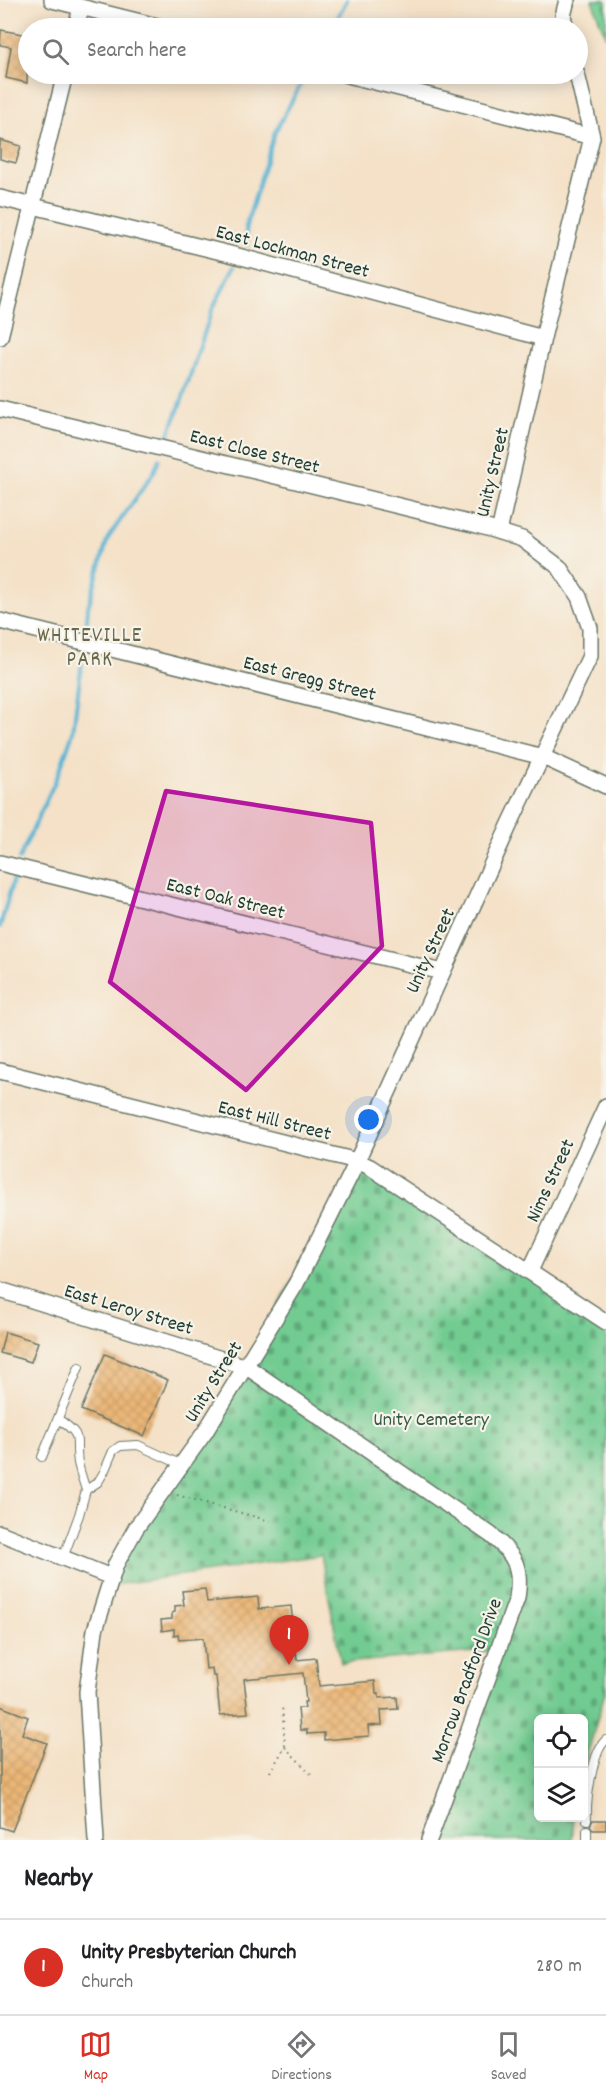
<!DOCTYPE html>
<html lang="en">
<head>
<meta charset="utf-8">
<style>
  body { margin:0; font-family:Dekko,sans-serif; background:#f6f6f6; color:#202124 }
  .controls { position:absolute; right:18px; bottom:18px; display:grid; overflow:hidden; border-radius:9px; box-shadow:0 3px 15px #0003 }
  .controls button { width:54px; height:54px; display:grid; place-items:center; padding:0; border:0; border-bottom:2px solid #e0e0e0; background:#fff; color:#202124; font:30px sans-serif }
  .you { position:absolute; left:369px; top:1120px; width:21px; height:21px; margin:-15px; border:4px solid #fff; border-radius:50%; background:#1a73e8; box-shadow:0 0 0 9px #1a73e833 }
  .badge { display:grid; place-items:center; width:39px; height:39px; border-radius:50%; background:#d93025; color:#fff; font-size:20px; font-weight:700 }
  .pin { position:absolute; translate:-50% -50px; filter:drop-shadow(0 2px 3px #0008) }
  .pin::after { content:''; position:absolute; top:32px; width:21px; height:18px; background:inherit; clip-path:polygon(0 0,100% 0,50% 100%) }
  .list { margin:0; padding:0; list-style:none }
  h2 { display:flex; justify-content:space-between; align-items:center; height:78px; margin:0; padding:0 24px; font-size:26px }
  h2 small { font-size:20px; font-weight:400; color:#757577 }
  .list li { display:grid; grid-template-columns:39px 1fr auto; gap:18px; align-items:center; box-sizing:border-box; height:96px; padding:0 24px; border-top:2px solid #e0e0e0 }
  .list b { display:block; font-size:22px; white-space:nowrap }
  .list p { margin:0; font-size:20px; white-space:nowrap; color:#757577 }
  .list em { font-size:20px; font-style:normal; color:#757577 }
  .icon { flex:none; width:33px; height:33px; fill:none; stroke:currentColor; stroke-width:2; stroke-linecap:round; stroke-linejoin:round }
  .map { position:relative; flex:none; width:606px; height:1840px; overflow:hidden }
  .search { position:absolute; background:#fff; box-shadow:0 3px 15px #0003; left:18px; right:18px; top:18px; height:66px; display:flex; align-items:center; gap:15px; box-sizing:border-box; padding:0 21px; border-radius:33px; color:#757577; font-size:22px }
  .sheet { height:174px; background:#fff }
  nav { display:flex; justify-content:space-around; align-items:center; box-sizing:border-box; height:84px; border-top:2px solid #e0e0e0; background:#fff; font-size:16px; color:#757577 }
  nav a { display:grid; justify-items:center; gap:3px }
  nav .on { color:#d93025 }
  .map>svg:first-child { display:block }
  .cemetery { fill:url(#cemetery-stones); stroke:#488463; stroke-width:1.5 }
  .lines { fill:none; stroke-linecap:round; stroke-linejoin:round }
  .stream { stroke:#54b2d3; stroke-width:4 }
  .building { fill:url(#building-cross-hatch) }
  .lane-casing { stroke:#6a7667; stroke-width:10 }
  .street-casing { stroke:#6a7667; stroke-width:18 }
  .path { stroke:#6a7667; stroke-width:2; stroke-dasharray:1.5 4.5; stroke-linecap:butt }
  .lane { stroke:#fff; stroke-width:8 }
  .street { stroke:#fff; stroke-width:15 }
  .marked { fill:#b5179e; fill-opacity:0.2; stroke:#b5179e; stroke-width:4.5; stroke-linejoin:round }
  .labels { text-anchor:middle; stroke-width:4.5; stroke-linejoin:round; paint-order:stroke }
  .street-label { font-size:20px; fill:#1f3d34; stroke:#f7f3e8 }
  .park-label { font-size:20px; fill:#305a47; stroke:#f7f3e8 }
  .neighbourhood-label { font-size:21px; letter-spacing:1.5px; fill:#66674b; stroke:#f7f3e8 }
</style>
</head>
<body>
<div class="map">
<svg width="606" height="1840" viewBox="0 0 606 1840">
  <defs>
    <pattern id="cemetery-stones" width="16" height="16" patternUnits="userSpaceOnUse" patternTransform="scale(1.5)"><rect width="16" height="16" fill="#72cc92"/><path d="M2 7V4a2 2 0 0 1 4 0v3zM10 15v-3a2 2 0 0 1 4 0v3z" fill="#5da778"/></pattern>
    <pattern id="building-cross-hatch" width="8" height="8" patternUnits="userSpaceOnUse" patternTransform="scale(1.5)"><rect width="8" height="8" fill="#ebb676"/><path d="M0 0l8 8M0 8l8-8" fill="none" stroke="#c99d67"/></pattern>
  </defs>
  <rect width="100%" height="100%" fill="#f7f3e8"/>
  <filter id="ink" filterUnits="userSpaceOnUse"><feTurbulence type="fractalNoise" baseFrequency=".0167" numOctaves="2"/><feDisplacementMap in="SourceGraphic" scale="12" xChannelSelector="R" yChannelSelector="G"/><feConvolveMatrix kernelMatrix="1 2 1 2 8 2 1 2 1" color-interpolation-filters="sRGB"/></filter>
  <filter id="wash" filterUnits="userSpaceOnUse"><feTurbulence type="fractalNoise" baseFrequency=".008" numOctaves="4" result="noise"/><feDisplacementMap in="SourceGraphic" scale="24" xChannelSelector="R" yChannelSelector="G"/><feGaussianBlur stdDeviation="1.35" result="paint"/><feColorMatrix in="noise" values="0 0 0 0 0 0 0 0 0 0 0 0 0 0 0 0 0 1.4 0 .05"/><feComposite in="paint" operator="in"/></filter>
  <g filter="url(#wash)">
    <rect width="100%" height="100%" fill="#f4e1c7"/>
    <path class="cemetery" d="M592 0H606V38Z
      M358 1164 606 1325V1689L584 1766V1718H538V1818H574L572 1840H444V1831L439 1820 500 1650 341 1663 321 1555 112 1585 119 1566 204 1437Z"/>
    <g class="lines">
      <path class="stream" d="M332 28 347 0
        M247 245 246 226 275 132 306 75
        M167 439 182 400 212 310 234 267
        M86 632 88 607 108 538 154 472 159 459
        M19 859 58 775 73 732 83 653
        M0 927 14 877"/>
    </g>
    <g id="blocks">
      <path class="building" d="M1 30 28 35 27 83 6 78 11 47 0 45Z
        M0 140 21 146 16 163 0 159Z
        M5 1332 38 1342 31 1362 0 1353Z
        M105 1354 168 1380 144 1436 81 1410Z
        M205 1589 207 1602 258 1597 259 1609 291 1606 297 1660 316 1658 319 1686 375 1681 376 1694H379V1698L397 1697 398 1709 381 1710 382 1725 368 1726 369 1736 324 1740V1733L307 1734V1730H300L298 1708H305L304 1702H306L303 1673 244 1679 248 1713 220 1715 216 1676H213L212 1668 206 1669 203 1638 179 1640 178 1634 174 1635V1629L162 1631 161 1620 172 1619V1613L175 1612V1606L184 1605 182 1591Z
        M0 1706 28 1717 22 1734 47 1743 12 1831 0 1827Z
        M593 1820H606V1830H593L590 1825Z"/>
    </g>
  </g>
  <g filter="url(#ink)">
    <use href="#blocks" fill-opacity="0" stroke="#6a7667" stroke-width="1.5"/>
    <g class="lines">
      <g class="lane-casing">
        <path id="lane" d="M58 1419C85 1437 74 1437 78 1463 80 1472 83 1481 86 1490
          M42 1457 79 1367
          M63 1558 79 1515 86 1490 98 1482 104 1472 113 1451 120 1446 138 1445 182 1465
          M587 1820C586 1802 592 1751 606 1740
          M587 1830V1840"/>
      </g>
      <g class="street-casing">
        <path id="street" d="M52 0 165 28
          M76 28 81 7
          M566 28 563 16 567 0
          M344 74 592 137
          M0 198 234 255 543 338
          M0 337 65 74
          M0 409 477 525 522 539 559 567 579 597 590 628V656L509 826 351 1174 296 1284 205 1432 136 1528 116 1564 95 1630 87 1692 96 1840
          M499 532 543 338 592 137 577 74
          M0 621 543 757 606 786
          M0 863 442 972
          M0 1071 357 1161 370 1167 606 1322
          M530 1271 606 1106
          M0 1290 247 1367 491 1535C515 1555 522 1567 517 1598L429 1840
          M0 1533 111 1577"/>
      </g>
      <path class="path" d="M177 1495 270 1521
        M285 1747 311 1774
        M270 1772 285 1747 282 1705"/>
      <use href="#lane" class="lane"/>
      <use href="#street" class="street"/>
    </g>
  </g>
  <path class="marked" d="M166 791 371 823 382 946 246 1090 110 982Z"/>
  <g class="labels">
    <g class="street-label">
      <text transform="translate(293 250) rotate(15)" y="7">East Lockman Street</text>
      <text transform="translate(255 450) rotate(14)" y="7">East Close Street</text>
      <text transform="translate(491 472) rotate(-77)" y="7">Unity Street</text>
      <text transform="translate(310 677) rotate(14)" y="7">East Gregg Street</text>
      <text transform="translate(226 897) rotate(14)" y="7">East Oak Street</text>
      <text transform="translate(429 950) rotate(-65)" y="7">Unity Street</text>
      <text transform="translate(275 1119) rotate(14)" y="7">East Hill Street</text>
      <text transform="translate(549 1180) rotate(-65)" y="7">Nims Street</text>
      <text transform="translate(129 1308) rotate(17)" y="7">East Leroy Street</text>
      <text transform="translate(212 1381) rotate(-58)" y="7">Unity Street</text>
      <text transform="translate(465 1680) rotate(-70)" y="7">Morrow Bradford Drive</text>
    </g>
    <g class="park-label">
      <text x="431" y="1425">Unity Cemetery</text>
    </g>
    <g class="neighbourhood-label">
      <text x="90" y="641">WHITEVILLE<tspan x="90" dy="24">PARK</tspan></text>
    </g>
  </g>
</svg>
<div class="controls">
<button><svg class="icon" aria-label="locate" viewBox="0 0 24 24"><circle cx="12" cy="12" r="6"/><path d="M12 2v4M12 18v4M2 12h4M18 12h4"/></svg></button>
<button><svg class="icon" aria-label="layers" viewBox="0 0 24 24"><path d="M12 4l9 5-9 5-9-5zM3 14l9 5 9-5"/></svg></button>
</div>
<div class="you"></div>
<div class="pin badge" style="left:289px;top:1665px">1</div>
<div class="search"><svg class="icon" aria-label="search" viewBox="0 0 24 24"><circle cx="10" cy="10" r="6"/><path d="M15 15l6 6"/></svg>Search here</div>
</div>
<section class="sheet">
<h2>Nearby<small></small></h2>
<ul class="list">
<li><span class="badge">1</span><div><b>Unity Presbyterian Church</b><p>Church</p></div><em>280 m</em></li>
</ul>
</section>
<nav>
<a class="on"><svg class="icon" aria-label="map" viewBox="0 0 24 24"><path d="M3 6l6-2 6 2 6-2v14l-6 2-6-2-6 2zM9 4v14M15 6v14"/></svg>Map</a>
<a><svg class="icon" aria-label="directions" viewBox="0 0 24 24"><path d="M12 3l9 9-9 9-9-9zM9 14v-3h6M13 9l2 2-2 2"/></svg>Directions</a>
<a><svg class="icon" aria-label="saved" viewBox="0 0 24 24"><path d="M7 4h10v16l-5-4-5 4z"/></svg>Saved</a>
</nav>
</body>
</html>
